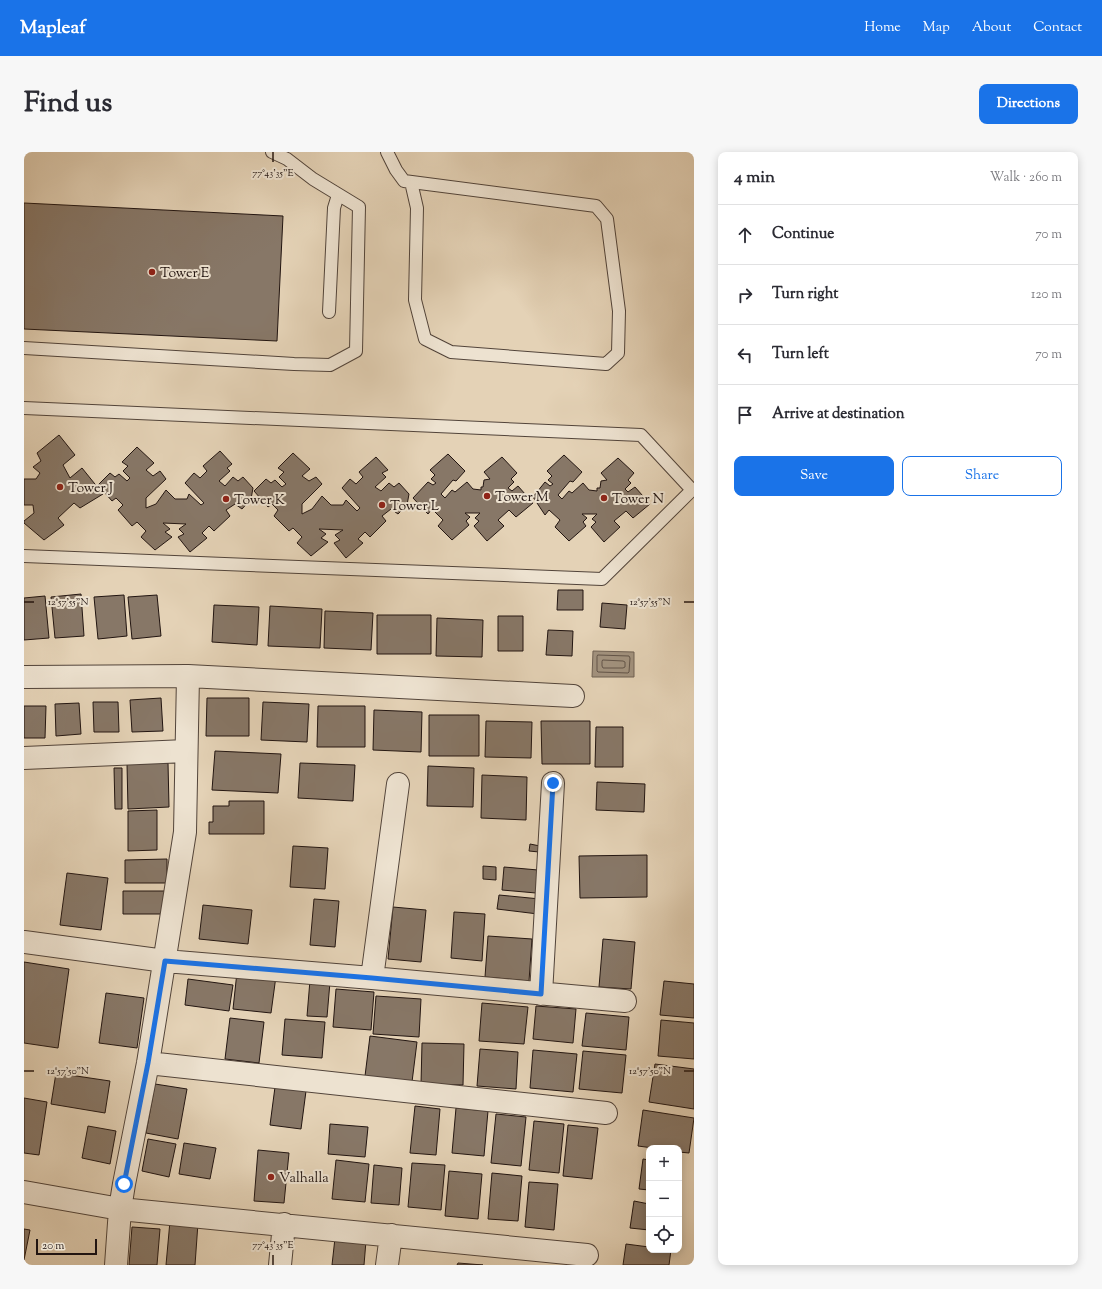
<!DOCTYPE html>
<html lang="en">
<head>
<meta charset="utf-8">
<style>
  body { margin:0; font-family:"Sorts Mill Goudy",serif; background:#f7f7f7; color:#2b2b33 }
  .controls { position:absolute; right:12px; bottom:12px; display:grid; overflow:hidden; border-radius:8px; box-shadow:0 2px 10px #0003 }
  .controls button { width:36px; height:36px; display:grid; place-items:center; padding:0; border:0; border-bottom:1px solid #e1e1e2; background:#fff; color:#2b2b33; font:20px sans-serif }
  .scale { position:absolute; left:12px; bottom:10px; width:61px; box-sizing:border-box; padding-left:4px; border:2px solid #221511; border-top:0; font-size:11px; line-height:14px; white-space:nowrap; color:#221511; -webkit-text-stroke:3px #ede2d0; paint-order:stroke }
  .stop { position:absolute; width:12px; height:12px; margin:-9px; border:3px solid #1a73e8; border-radius:50%; background:#fff }
  .stop.end { background:#1a73e8; border-color:#fff; box-shadow:0 1px 4px #0008 }
  .list { margin:0; padding:0; list-style:none }
  h2 { display:flex; justify-content:space-between; align-items:center; height:52px; margin:0; padding:0 16px; font-size:17px }
  h2 small { font-size:13px; font-weight:400; color:#7c7c81 }
  .list li { display:grid; grid-template-columns:26px 1fr auto; gap:12px; align-items:center; box-sizing:border-box; height:60px; padding:0 16px; border-top:1px solid #e1e1e2 }
  .list b { display:block; font-size:15px; white-space:nowrap }
  .list em { font-size:13px; font-style:normal; color:#7c7c81 }
  .actions { display:flex; gap:8px; padding:12px 16px }
  .actions a { flex:1; padding:9px 0; border:1px solid #1a73e8; border-radius:8px; text-align:center; font-size:14px; color:#1a73e8 }
  .actions .main { background:#1a73e8; color:#fff }
  .icon { flex:none; width:22px; height:22px; fill:none; stroke:currentColor; stroke-width:2; stroke-linecap:round; stroke-linejoin:round }
  .map { position:relative; flex:none; width:670px; height:1113px; overflow:hidden; border-radius:8px }
  header { display:flex; align-items:center; gap:24px; box-sizing:border-box; height:56px; padding:0 20px; background:#1a73e8; color:#fff }
  header strong { font-size:19px }
  nav { display:flex; gap:22px; margin-inline-start:auto; font-size:14px }
  .intro { display:flex; align-items:center; justify-content:space-between; box-sizing:border-box; height:96px; padding:0 24px }
  h1 { margin:0; font-size:28px }
  .button { padding:10px 18px; border-radius:8px; background:#1a73e8; color:#fff; font-size:14px; font-weight:700 }
  main { display:flex; gap:24px; padding:0 24px }
  aside { flex:1; background:#fff; border-radius:8px; box-shadow:0 2px 10px #0003 }
  .map>svg:first-child { display:block }
  .water { fill:#a2927e; stroke:#6f6052 }
  .lines { fill:none; stroke-linecap:round; stroke-linejoin:round }
  .shore { stroke:#625448; stroke-width:1 }
  .building { fill:#877767; stroke:#221511 }
  .lane-casing { stroke:#52443a; stroke-width:14 }
  .street-casing { stroke:#52443a; stroke-width:24 }
  .lane { stroke:#ede2d0; stroke-width:12 }
  .street { stroke:#ede2d0; stroke-width:22 }
  .route { stroke:#1a73e8; stroke-width:5 }
  .ticks { fill:none; stroke:#221511; stroke-width:1.5 }
  .poi-dot { fill:#8f2418; stroke:#ede2d0; stroke-width:1.5 }
  .labels { text-anchor:middle; stroke-width:4; stroke-linejoin:round; paint-order:stroke }
  .poi-label { font-size:14px; fill:#221511; stroke:#ede2d0; text-anchor:start }
  .ticks-label { font-size:10px; text-anchor:middle; fill:#221511; stroke:#ede2d0; stroke-width:4; stroke-linejoin:round; paint-order:stroke }
</style>
</head>
<body>
<header>
<strong>Mapleaf</strong>
<nav><a>Home</a><a>Map</a><a>About</a><a>Contact</a></nav>
</header>
<div class="intro"><h1>Find us</h1><a class="button">Directions</a></div>
<main>
<div class="map">
<svg width="670" height="1113" viewBox="0 0 670 1113">
  <rect width="100%" height="100%" fill="#e4d2b6"/>
  <filter id="stains"><feTurbulence type="fractalNoise" baseFrequency=".005" numOctaves="4"/><feColorMatrix values="0 0 0 0 .2 0 0 0 0 .09 0 0 0 0 .02 0 0 0 .5 -.17"/></filter>
  <radialGradient id="worn" r=".72"><stop offset=".6" stop-color="#630" stop-opacity="0"/><stop offset="1" stop-color="#630" stop-opacity=".3"/></radialGradient>
  <path class="water" d="M569 499 610 500V525H568Z"/>
  <g class="lines">
    <path class="shore" d="M574 503 605 504 606 506 605 520 604 521 574 520 573 519V505Z
      M579 508 599 509 601 510V515L599 516H579L578 514V510Z"/>
  </g>
  <path class="building" d="M0 51 259 64 253 189 0 177Z
    M35 283 51 303 39 313 46 326 58 316 79 342 56 356 50 351 34 366 40 373 20 388 0 371V369L10 361 9 353H0V327H12L16 321 9 315 17 309 13 301Z
    M113 295 130 311 122 318 129 324 136 319 142 327 122 346V356L132 352 142 338 151 347H163L165 342 177 353 180 351 161 331 170 321 176 326 183 319 179 314 196 299 208 312 203 316 206 319 195 329 201 334 209 325 214 329 219 325 229 336 227 347 218 357 211 352 202 358 206 364 190 379 185 374 178 381 183 386 166 400 154 385 160 382 155 377 162 372 139 371 146 377 141 380 148 385 131 398 117 385 122 379 113 370 108 374 94 358 99 353 92 346 88 349 74 333 86 321 91 325 95 322 103 329 106 326 99 319 104 314 98 310Z
    M269 301 286 317 278 324 285 329 292 325 298 332 278 352V362L288 357 298 344 307 353H319L322 348 333 359 336 356 318 336 326 327 332 332 339 325 335 320 352 305 364 318 358 321 362 325 351 335 357 339 365 331 370 335 375 331 385 342 383 353 374 362 367 357 358 364 362 369 346 385 341 380 334 387 339 391 322 406 310 391 316 388 311 383 319 378 295 377 302 382 297 386 304 390 287 404 273 391 278 385 269 376 265 379 250 364 254 358 248 352 244 355 230 339 242 327 247 331 251 328 258 335 262 332 255 325 260 320 254 316Z
    M424 302 441 319 432 329 429 328 417 342 421 346 428 338 431 340 443 330 449 337 457 338V335H459L460 328 466 327 460 320 478 305 493 321 487 327 490 330 484 336 488 339 494 334 509 351 492 365 485 358 474 368 480 374 463 389 450 374 455 369 451 366 456 361H441L446 365 442 369 445 373 428 388 414 374 419 368 408 357 404 362 389 346 404 330 409 333 412 331 407 327 411 323 406 318Z
    M540 303 558 320 549 330 546 329 534 343 538 347 545 339 548 341 559 331 565 338 573 339V336H576L577 329 583 328 577 321 594 306 610 321 604 328 607 331 601 337 604 340 611 335 626 352 609 366 602 359 590 369 596 375 580 390 567 375 572 370 568 367 573 362H558L563 366 559 370 562 374 545 389 531 375 536 368 525 358 521 363 509 345 521 330 526 334 529 332 524 328 528 324 523 319Z
    M534 438H559V458H533Z
    M57 442 60 484 31 486 27 445Z
    M100 443 103 484 74 487 70 445Z
    M133 443 137 484 108 487 104 445Z
    M21 444 25 486 0 488V446Z
    M578 451 603 453 601 477 576 475Z
    M190 453 235 455 233 493 188 490Z
    M246 454 298 457 296 496 244 494Z
    M301 459 349 461 347 498 300 496Z
    M353 463H407V502H353Z
    M474 464H499V499H474Z
    M413 466 459 468 458 505 412 504Z
    M524 478 549 479 548 504 522 503Z
    M137 546 139 579 108 580 106 548Z
    M183 546H225V584H182Z
    M69 550H94L95 580H70Z
    M239 550 285 552 283 590 237 588Z
    M55 551 57 582 32 584 31 552Z
    M0 554H22L21 586H0Z
    M294 554H341V595H293Z
    M350 558 398 560 397 600 349 598Z
    M405 563H455V604H405Z
    M462 569 508 570 507 606 461 605Z
    M517 569H566V612H518Z
    M572 575H599V615H571Z
    M191 599 257 602 254 641 188 638Z
    M144 611 145 655 104 657 103 612Z
    M276 611 331 613 329 649 274 646Z
    M404 614 450 616 449 655 403 654Z
    M90 616H98V657H91Z
    M458 623 503 625 502 668 457 666Z
    M573 630 621 632 620 660 572 658Z
    M205 649H240V682H185V670H189V654H205Z
    M133 658V698L104 699V659Z
    M506 692 516 694 515 700 505 699Z
    M269 694 304 696 301 737 266 735Z
    M623 703V745L556 746 555 704Z
    M143 707V731H101V708Z
    M459 714 472 715V728L459 727Z
    M480 715 514 718 512 741 478 738Z
    M43 721 84 726 77 778 36 773Z
    M99 739H141V762H99Z
    M475 743 516 747 514 762 473 757Z
    M290 747 315 749 311 795 286 793Z
    M179 753 228 758 224 792 175 787Z
    M369 755 402 758 397 810 364 807Z
    M430 760 461 762 458 809 427 806Z
    M464 784 508 787 505 829 461 825Z
    M579 787 611 790 607 837 575 835Z
    M0 810 45 817 34 896 0 891Z
    M213 820 252 824 247 861 209 857Z
    M164 827 209 833 205 859 161 853Z
    M286 828 306 830 303 865 283 864Z
    M640 829 670 832V866L636 863Z
    M312 837 350 840 347 878 309 875Z
    M82 841 120 846 113 896 75 891Z
    M352 844 397 847 395 885 349 882Z
    M458 851 504 855 500 892 455 889Z
    M512 854 552 857 549 891 509 887Z
    M562 861 605 865 602 898 558 894Z
    M206 866 240 870 235 911 201 907Z
    M261 867 301 870 298 906 258 903Z
    M637 868 670 871V907L634 904Z
    M346 884 393 890 388 930 341 924Z
    M398 891 440 892 439 933 397 932Z
    M456 897 494 900 492 937 453 934Z
    M509 898 553 902 549 940 506 936Z
    M559 899 602 903 598 941 555 937Z
    M631 912 670 917V957L625 950Z
    M32 921 86 929 81 961 27 952Z
    M131 932 163 937 154 987 122 981Z
    M251 935 282 939 277 977 246 973Z
    M0 946 23 950 15 1003 0 1001Z
    M391 954 416 957 412 1003 386 1001Z
    M432 956 464 959 460 1004 428 1001Z
    M619 958 670 966 665 1001 655 1000V996H629L614 994Z
    M472 962 502 965 497 1014 467 1011Z
    M510 969 540 972 535 1021 505 1018Z
    M306 972 344 975 341 1005 304 1002Z
    M544 973 574 976 568 1027 539 1024Z
    M64 974 92 979 86 1012 58 1006Z
    M124 987 152 992 145 1025 118 1019Z
    M160 991 192 996 186 1027 155 1022Z
    M234 998 265 1001 260 1051 230 1049Z
    M619 1007 625 1008V1038L615 1037Z
    M312 1008 345 1012 341 1050 308 1047Z
    M388 1011 421 1013 417 1058 384 1055Z
    M350 1013 378 1016 375 1053 347 1051Z
    M425 1019 458 1022 454 1067 421 1064Z
    M468 1021 498 1024 494 1069 464 1067Z
    M505 1030 534 1032 530 1078 501 1075Z
    M610 1049 625 1052V1078L606 1076Z
    M146 1069 174 1071 171 1113H142Z
    M108 1075 136 1077 133 1113H105Z
    M0 1077 6 1078 0 1108Z
    M311 1086 342 1089 340 1113H308Z
    M602 1092 625 1095V1098H647L645 1113H599Z
    M434 1111 459 1113H433Z"/>
  <g class="lines">
    <g class="lane-casing">
      <path id="lane" d="M363 0 372 18 380 29 572 54 583 67 595 159 594 201 582 212 427 200 401 187 391 148 393 56 387 30
        M305 160 310 56 314 43
        M0 196 270 212 306 213 332 199 335 55 289 27 263 7 248 0
        M0 256 617 283 668 338 578 427 0 404"/>
    </g>
    <g class="street-casing">
      <path id="street" d="M0 525 164 524 549 544
        M0 606 162 599
        M0 790 141 809 348 826 601 849
        M348 826 374 632
        M517 842 529 631
        M124 911 582 961
        M0 1040 96 1057 563 1103
        M92 1113 96 1057 100 1032 124 911 161 680 164 524
        M256 1113 260 1072
        M363 1113 367 1083"/>
    </g>
    <use href="#lane" class="lane"/>
    <use href="#street" class="street"/>
  </g>
  <g class="lines">
    <path class="route" d="M100 1032 124 911 141 809 348 826 517 842 529 631"/>
  </g>
  <path class="ticks" d="M249 0V10M0 450H10M660 450H670M0 919H10M660 919H670M249 1103V1113"/>
  <g class="poi-dot">
    <circle cx="128" cy="120" r="4"/>
    <circle cx="36" cy="335" r="4"/>
    <circle cx="463" cy="344" r="4"/>
    <circle cx="580" cy="346" r="4"/>
    <circle cx="202" cy="347" r="4"/>
    <circle cx="358" cy="353" r="4"/>
    <circle cx="247" cy="1025" r="4"/>
  </g>
  <g class="labels">
    <g class="poi-label">
      <text x="136" y="125">Tower E</text>
      <text x="44" y="340">Tower J</text>
      <text x="471" y="349">Tower M</text>
      <text x="588" y="351">Tower N</text>
      <text x="210" y="352">Tower K</text>
      <text x="366" y="358">Tower L</text>
      <text x="255" y="1030">Valhalla</text>
    </g>
  </g>
  <g class="ticks-label">
    <text x="249" y="24">77°43'35"E</text>
    <text x="44" y="453">12°57'55"N</text>
    <text x="626" y="453">12°57'55"N</text>
    <text x="44" y="922">12°57'50"N</text>
    <text x="626" y="922">12°57'50"N</text>
    <text x="249" y="1096">77°43'35"E</text>
  </g>
  <rect width="100%" height="100%" filter="url(#stains)"/>
  <rect width="100%" height="100%" fill="url(#worn)"/>
</svg>
<div class="controls">
<button>+</button>
<button>−</button>
<button><svg class="icon" aria-label="locate" viewBox="0 0 24 24"><circle cx="12" cy="12" r="6"/><path d="M12 2v4M12 18v4M2 12h4M18 12h4"/></svg></button>
</div>
<div class="scale">20 m</div>
<div class="stop" style="left:100px;top:1032px"></div>
<div class="stop end" style="left:529px;top:631px"></div>
</div>
<aside>
<h2>4 min<small>Walk · 260 m</small></h2>
<ul class="list">
<li><svg class="icon" aria-label="ahead" viewBox="0 0 24 24"><path d="M12 20V5M6 11l6-6 6 6"/></svg><div><b>Continue</b></div><em>70 m</em></li>
<li><svg class="icon" aria-label="right" viewBox="0 0 24 24"><path d="M7 20v-9h11M14 6l5 5-5 5"/></svg><div><b>Turn right</b></div><em>120 m</em></li>
<li><svg class="icon" aria-label="left" viewBox="0 0 24 24"><path d="M17 20v-9H6M10 6l-5 5 5 5"/></svg><div><b>Turn left</b></div><em>70 m</em></li>
<li><svg class="icon" aria-label="arrive" viewBox="0 0 24 24"><path d="M6 21V4h12l-3 4 3 4H6"/></svg><div><b>Arrive at destination</b></div></li>
</ul>
<div class="actions"><a class="main">Save</a><a>Share</a></div>
</aside>
</main>
</body>
</html>
